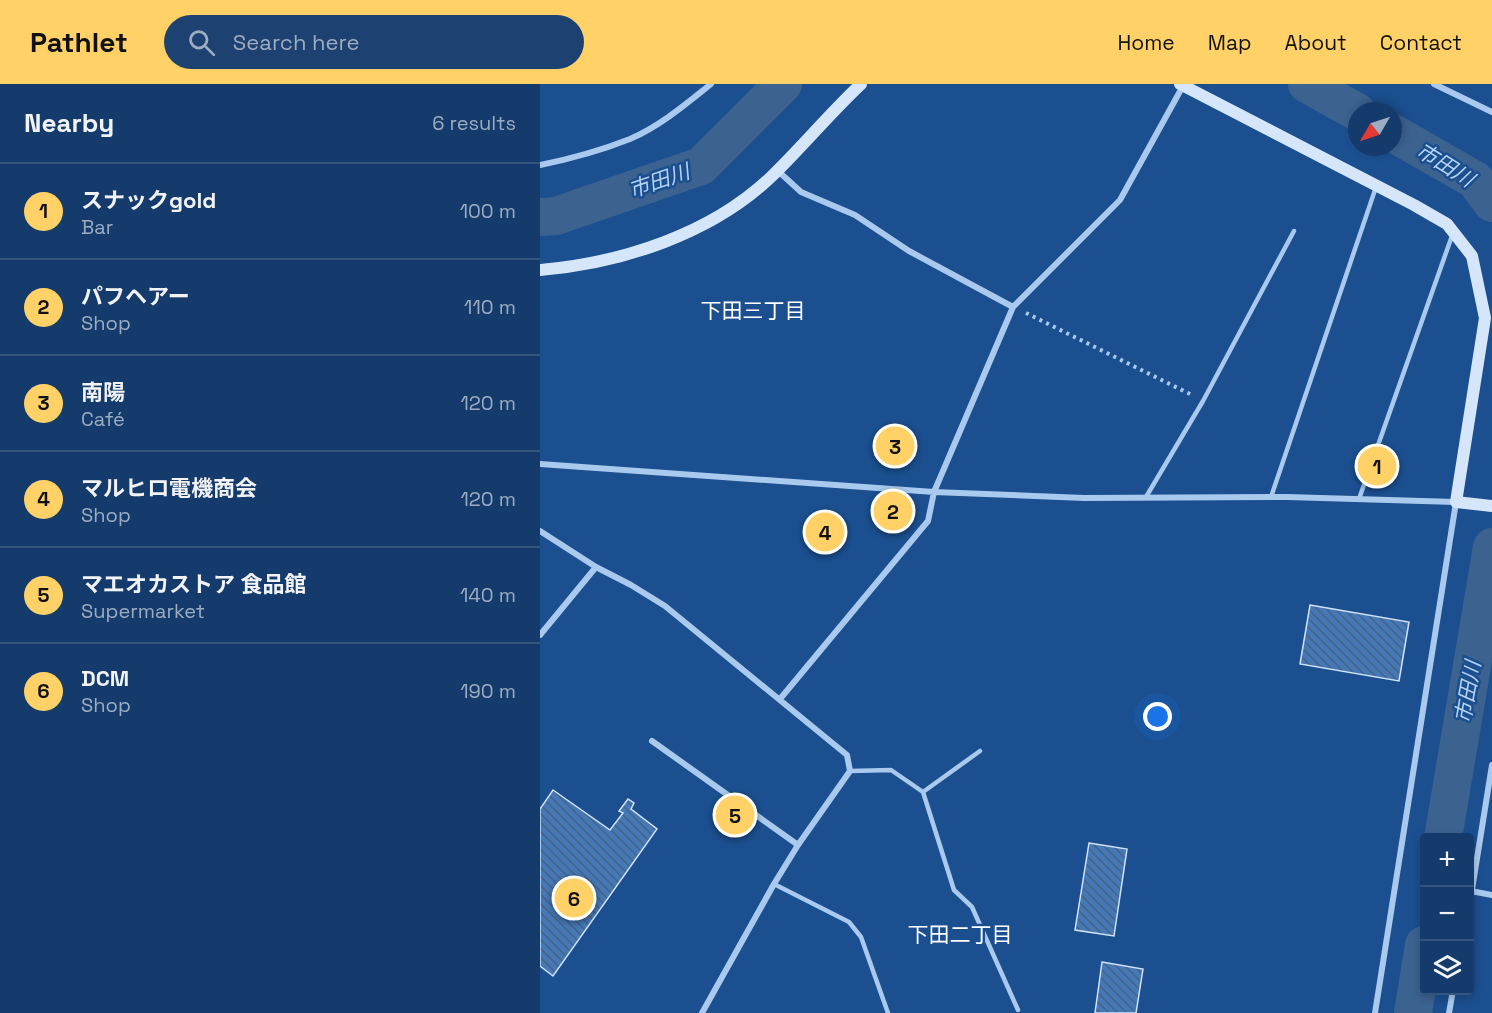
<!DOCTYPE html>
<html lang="en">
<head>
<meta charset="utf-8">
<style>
  body { margin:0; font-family:"Space Grotesk","Noto Sans JP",sans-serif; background:#1d4271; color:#f1f3f6 }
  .controls { position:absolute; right:18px; bottom:18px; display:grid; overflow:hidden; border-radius:6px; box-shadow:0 3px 9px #0003 }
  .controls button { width:54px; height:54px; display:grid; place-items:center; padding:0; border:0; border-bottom:2px solid #33557e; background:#143b6b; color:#f1f3f6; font:30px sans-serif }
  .compass { position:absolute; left:808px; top:18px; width:54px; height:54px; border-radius:50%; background:#143b6b; box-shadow:0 3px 9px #0003; rotate:231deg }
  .you { position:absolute; left:618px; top:633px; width:21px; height:21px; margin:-15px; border:4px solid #fff; border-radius:50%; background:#1a73e8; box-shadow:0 0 0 9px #1a73e833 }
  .badge { display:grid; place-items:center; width:39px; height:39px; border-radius:50%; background:#ffd166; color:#111; font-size:20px; font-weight:700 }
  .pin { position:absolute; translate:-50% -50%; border:3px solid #fff; box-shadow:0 2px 6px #0006 }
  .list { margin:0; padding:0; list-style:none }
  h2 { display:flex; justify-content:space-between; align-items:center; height:78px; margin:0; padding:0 24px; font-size:26px }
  h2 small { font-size:20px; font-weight:400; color:#9dadc1 }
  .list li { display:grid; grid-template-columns:39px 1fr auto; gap:18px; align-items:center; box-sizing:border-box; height:96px; padding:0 24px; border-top:2px solid #33557e }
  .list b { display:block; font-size:22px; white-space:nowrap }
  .list p { margin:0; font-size:20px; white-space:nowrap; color:#9dadc1 }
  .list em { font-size:20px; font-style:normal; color:#9dadc1 }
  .icon { flex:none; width:33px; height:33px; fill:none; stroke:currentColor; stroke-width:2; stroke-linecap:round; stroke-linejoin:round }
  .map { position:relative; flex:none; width:952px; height:929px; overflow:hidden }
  header { display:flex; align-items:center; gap:36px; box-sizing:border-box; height:84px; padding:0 30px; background:#ffd166; color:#111 }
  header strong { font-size:28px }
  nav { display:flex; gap:33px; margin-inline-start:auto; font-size:21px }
  .search { width:420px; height:54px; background:#1d4271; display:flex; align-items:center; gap:15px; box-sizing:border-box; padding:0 21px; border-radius:33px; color:#9dadc1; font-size:22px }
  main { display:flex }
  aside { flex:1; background:#143b6b }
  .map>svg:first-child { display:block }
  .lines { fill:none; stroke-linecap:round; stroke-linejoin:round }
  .river { stroke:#3c6290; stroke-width:38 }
  .building { fill:url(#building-back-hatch); stroke:#cfe3fa; stroke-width:1.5 }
  .path { stroke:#a9c9ee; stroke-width:4; stroke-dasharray:3 4.5; stroke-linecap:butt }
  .lane { stroke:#a9c9ee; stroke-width:4.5 }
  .street { stroke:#a9c9ee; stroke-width:6 }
  .secondary { stroke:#d6e6fa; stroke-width:12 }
  .labels { text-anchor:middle; stroke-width:5; stroke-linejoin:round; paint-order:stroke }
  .water-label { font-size:21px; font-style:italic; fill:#b5d3f5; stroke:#1b4f8f }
  .neighbourhood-label { font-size:21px; fill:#fff; stroke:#1b4f8f }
</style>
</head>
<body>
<header>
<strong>Pathlet</strong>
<div class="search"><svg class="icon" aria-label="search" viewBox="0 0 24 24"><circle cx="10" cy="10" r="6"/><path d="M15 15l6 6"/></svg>Search here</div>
<nav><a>Home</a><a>Map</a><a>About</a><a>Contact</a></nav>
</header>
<main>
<aside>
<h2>Nearby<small>6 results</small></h2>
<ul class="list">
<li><span class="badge">1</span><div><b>スナックgold</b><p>Bar</p></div><em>100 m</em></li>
<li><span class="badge">2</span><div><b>パフヘアー</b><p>Shop</p></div><em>110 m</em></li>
<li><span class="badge">3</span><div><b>南陽</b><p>Café</p></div><em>120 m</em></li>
<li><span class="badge">4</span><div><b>マルヒロ電機商会</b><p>Shop</p></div><em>120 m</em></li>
<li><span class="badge">5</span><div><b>マエオカストア 食品館</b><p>Supermarket</p></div><em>140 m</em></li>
<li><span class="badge">6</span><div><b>DCM</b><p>Shop</p></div><em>190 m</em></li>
</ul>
</aside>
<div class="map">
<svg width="952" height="929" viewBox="0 0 952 929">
  <defs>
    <pattern id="building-back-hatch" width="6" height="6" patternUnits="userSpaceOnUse" patternTransform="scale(1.5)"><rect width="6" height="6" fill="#4478b7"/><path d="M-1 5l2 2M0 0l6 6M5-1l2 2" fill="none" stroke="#486282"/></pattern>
  </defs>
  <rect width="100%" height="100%" fill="#1b4f8f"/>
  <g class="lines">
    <path class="river" d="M767 0 817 28
      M853 49 935 96 952 119
      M0 133 16 132 161 82 243 0
      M903 754 952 463
      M873 929 884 861"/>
  </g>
  <path class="building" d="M770 521 869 538 859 597 760 580Z
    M13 706 70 746 83 729 79 727 88 715 94 719 91 725 117 745 13 892 0 882V725Z
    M549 759 587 765 574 852 535 846Z
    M562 878 603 885 596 929H555Z"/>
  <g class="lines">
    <path class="path" d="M486 229 654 312"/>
    <path class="lane" d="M606 413 663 317 754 147
      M731 413 836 103
      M819 415 913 149
      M310 687 351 686 383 708 414 806 432 823 478 926
      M383 708 440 667
      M234 800 309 838 321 853 348 929"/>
    <path class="street" d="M894 0 952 28
      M0 81C30 75 62 66 90 55 120 42 146 20 171 0
      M237 86 261 108 315 131 369 167 473 223
      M0 380 394 408 544 414 747 413 916 418 835 929
      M0 447 56 483 91 501 125 522 307 671 310 687 258 761 234 800 162 929
      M0 551 56 483
      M240 615 388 437 394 408 473 223 580 116 644 0
      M112 657 258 761
      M931 807 952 811
      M930 818 952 681
      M909 929 913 906"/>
    <path class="secondary" d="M640 0 874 121 907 140 932 172 945 234 916 418 952 422
      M0 186C82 179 172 150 232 92 263 62 290 29 321 0"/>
  </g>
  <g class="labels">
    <g class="water-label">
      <text transform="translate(905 81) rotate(32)" y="7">市田川</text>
      <text transform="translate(119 97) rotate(-19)" y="7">市田川</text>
      <text transform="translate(928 608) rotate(-80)" y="7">市田川</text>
    </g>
    <g class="neighbourhood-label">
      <text x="213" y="234">下田三丁目</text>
      <text x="420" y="858">下田二丁目</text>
    </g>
  </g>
</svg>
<div class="controls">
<button>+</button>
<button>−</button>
<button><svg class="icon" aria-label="layers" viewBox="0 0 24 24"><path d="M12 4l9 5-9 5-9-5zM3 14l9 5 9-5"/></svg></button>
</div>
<svg class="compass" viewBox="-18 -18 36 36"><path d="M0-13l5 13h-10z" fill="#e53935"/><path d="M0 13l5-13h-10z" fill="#9dadc1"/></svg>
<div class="you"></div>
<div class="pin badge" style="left:837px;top:382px">1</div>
<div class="pin badge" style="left:353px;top:427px">2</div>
<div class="pin badge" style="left:355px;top:362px">3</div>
<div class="pin badge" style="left:285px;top:448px">4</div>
<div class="pin badge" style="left:195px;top:731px">5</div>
<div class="pin badge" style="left:34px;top:814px">6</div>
</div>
</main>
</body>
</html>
